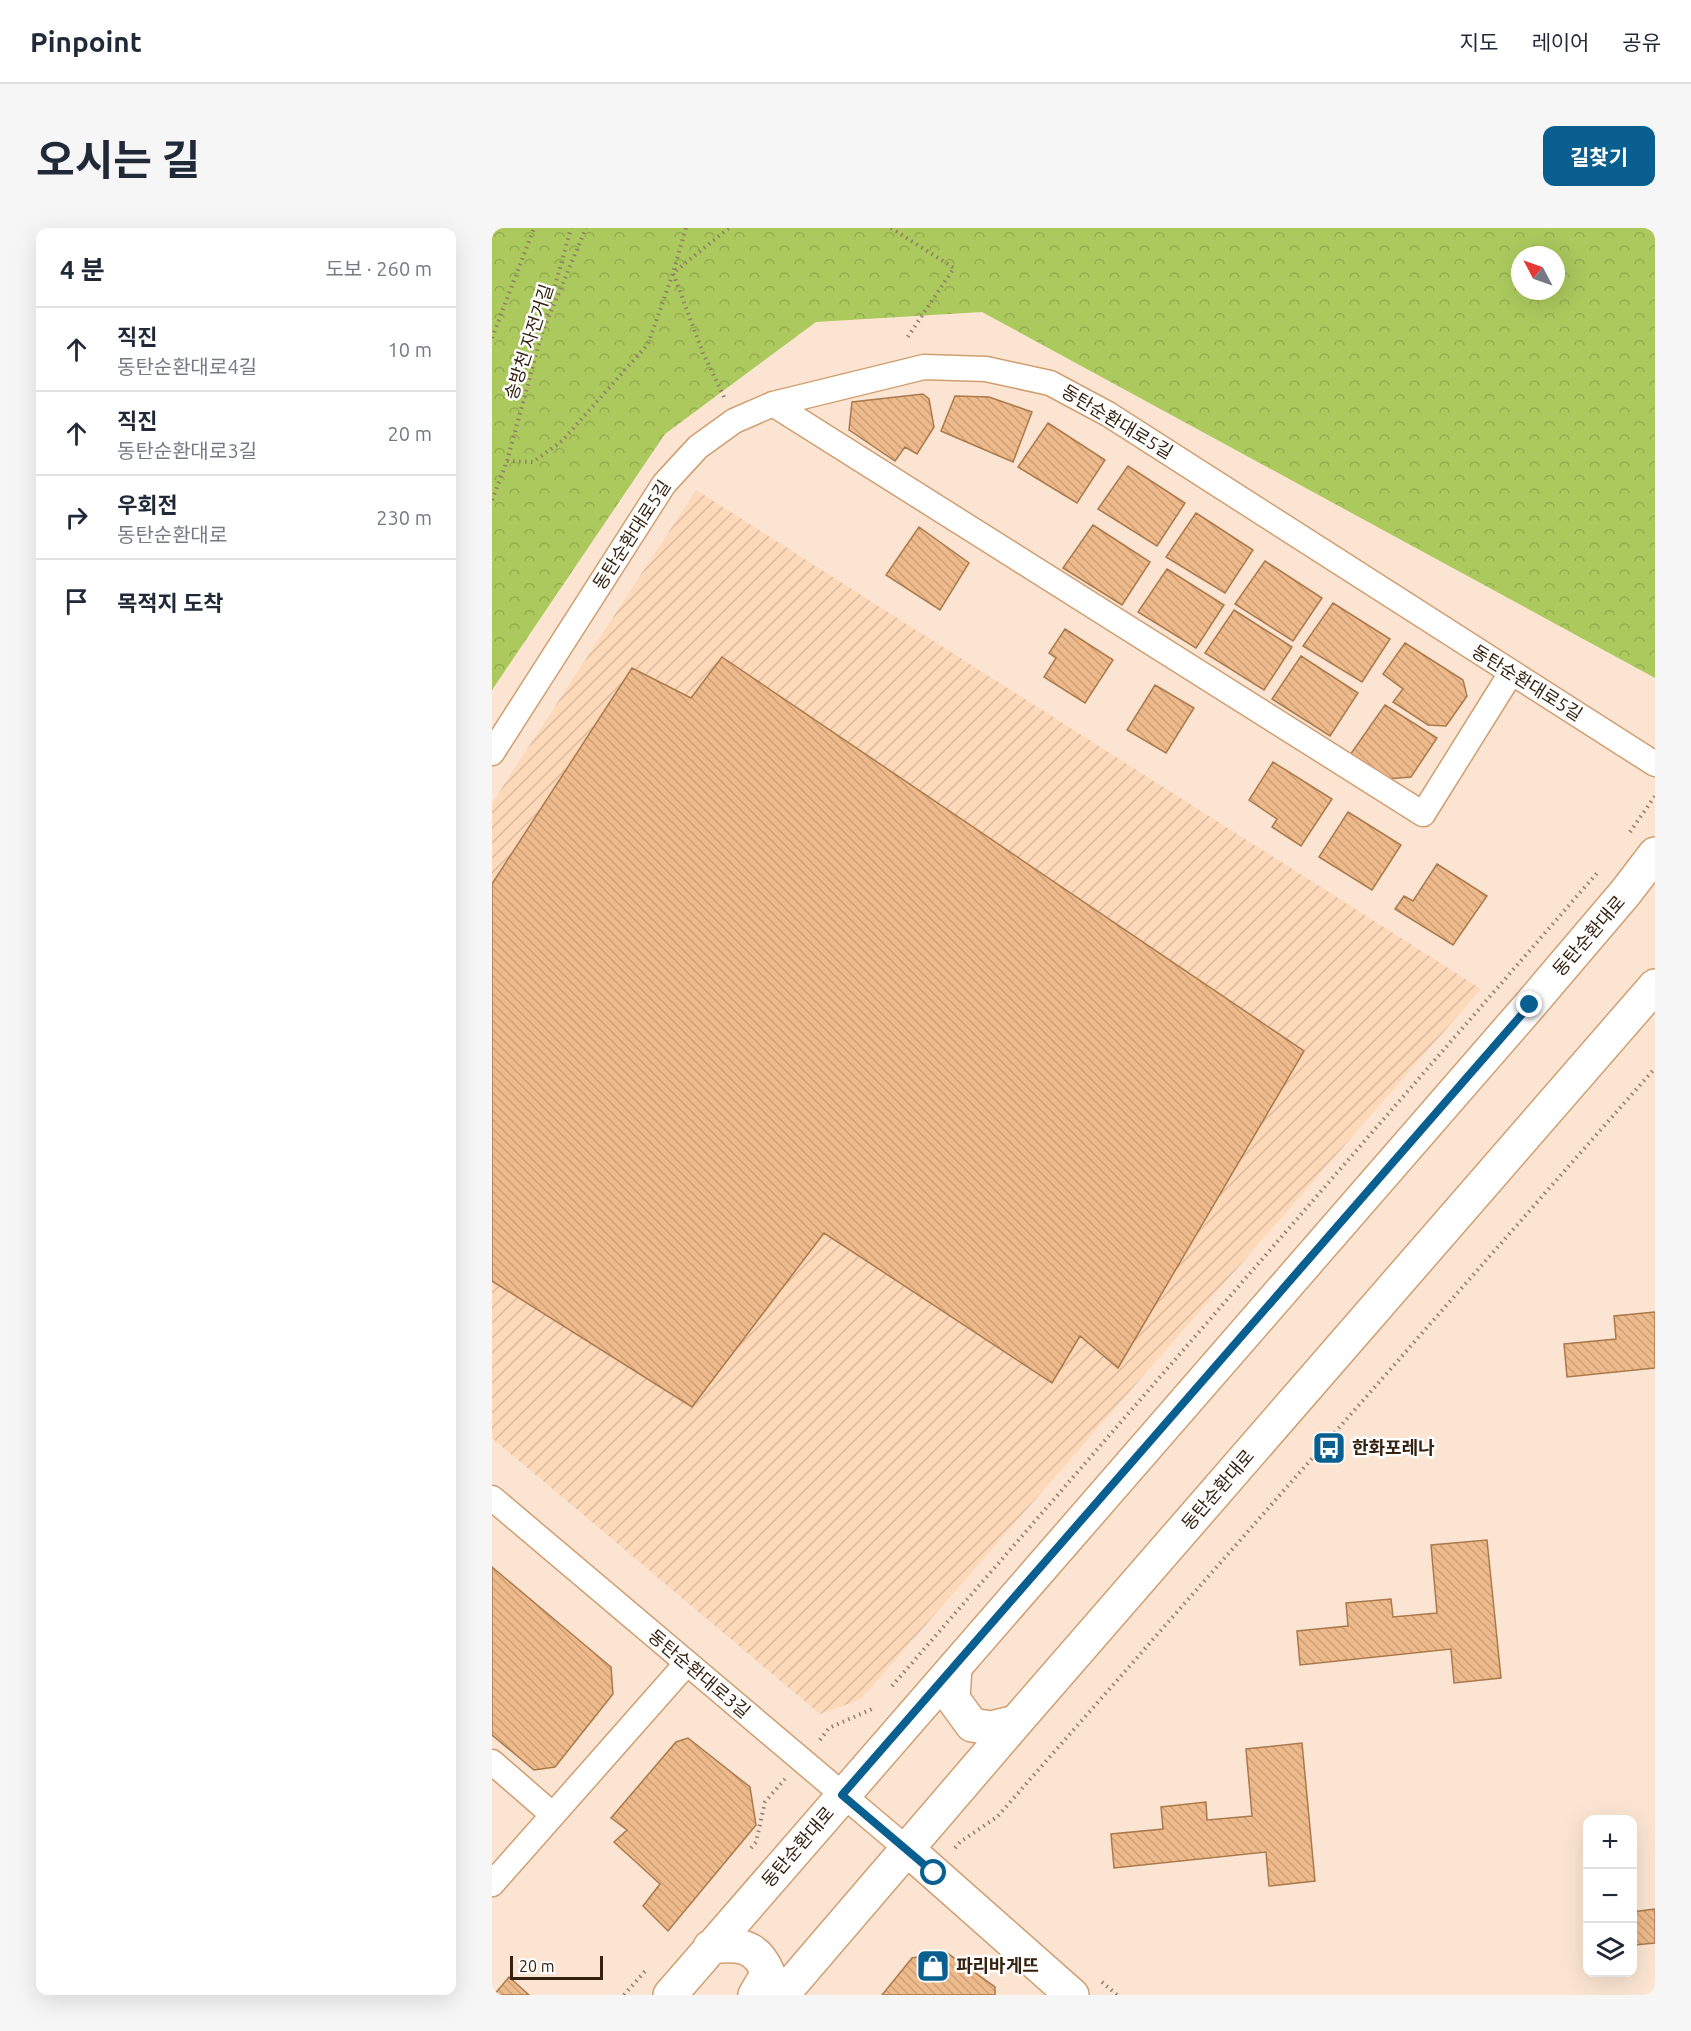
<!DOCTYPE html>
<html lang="ko">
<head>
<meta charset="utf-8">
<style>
  body { margin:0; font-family:Ubuntu,"Noto Sans KR",sans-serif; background:#f6f6f7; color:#1f2937 }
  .controls { position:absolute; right:18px; bottom:18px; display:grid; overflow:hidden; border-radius:12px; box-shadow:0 6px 24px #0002 }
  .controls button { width:54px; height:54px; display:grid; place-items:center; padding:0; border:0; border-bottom:2px solid #e0e1e3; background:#fff; color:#1f2937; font:30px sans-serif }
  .compass { position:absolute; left:1019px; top:18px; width:54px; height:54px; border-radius:50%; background:#fff; box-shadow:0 6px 24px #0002; rotate:311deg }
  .scale { position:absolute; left:18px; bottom:15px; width:93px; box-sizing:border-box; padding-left:6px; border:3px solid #35210f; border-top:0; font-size:16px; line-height:21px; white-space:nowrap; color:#35210f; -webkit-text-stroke:4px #fff; paint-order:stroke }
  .stop { position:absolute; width:18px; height:18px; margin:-14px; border:4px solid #0a5f91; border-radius:50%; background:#fff }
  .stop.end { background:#0a5f91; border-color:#fff; box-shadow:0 2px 6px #0008 }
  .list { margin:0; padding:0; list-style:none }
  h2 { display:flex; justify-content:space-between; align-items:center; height:78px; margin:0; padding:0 24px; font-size:26px }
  h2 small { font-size:20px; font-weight:400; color:#747a83 }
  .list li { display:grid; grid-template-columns:39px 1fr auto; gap:18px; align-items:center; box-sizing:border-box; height:84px; padding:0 24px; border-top:2px solid #e0e1e3 }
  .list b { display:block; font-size:22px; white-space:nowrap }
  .list p { margin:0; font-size:20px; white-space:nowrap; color:#747a83 }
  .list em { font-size:20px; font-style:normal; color:#747a83 }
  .icon { flex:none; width:33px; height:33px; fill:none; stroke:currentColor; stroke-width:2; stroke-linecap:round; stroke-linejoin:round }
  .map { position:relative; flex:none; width:1163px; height:1767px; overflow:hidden; border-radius:12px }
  header { display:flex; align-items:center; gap:36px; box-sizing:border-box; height:84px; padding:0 30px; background:#fff; border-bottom:2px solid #e0e1e3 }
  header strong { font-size:28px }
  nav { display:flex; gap:33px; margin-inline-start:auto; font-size:21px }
  .intro { display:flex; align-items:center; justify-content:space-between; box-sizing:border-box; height:144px; padding:0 36px }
  h1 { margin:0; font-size:42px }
  .button { padding:15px 27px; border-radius:12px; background:#0a5f91; color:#fff; font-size:21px; font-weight:700 }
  main { display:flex; gap:36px; padding:0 36px }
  aside { flex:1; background:#fff; border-radius:12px; box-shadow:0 6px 24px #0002 }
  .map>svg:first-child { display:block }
  .industrial { fill:url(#industrial-furrows) }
  .forest { fill:url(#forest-crowns); fill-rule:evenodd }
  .building { fill:url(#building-back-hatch); stroke:#aa794c; stroke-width:1.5 }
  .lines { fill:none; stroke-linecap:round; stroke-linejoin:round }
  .street-casing { stroke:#d19e70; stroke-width:27 }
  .secondary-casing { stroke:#d19e70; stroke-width:36 }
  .path { stroke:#927d6a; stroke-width:4; stroke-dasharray:1.5 4.5; stroke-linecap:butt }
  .street { stroke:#fff; stroke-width:24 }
  .secondary { stroke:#fff; stroke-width:33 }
  .route { stroke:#0a5f91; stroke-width:8 }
  .labels { text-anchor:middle; stroke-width:5; stroke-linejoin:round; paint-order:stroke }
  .street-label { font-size:18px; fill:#35210f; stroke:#fff }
  .poi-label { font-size:18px; font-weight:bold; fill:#35210f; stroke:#fff; text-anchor:start }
</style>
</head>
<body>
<header>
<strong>Pinpoint</strong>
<nav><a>지도</a><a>레이어</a><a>공유</a></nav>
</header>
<div class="intro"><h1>오시는 길</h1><a class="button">길찾기</a></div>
<main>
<aside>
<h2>4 분<small>도보 · 260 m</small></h2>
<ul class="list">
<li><svg class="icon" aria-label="ahead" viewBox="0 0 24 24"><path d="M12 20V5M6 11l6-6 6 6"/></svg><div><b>직진</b><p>동탄순환대로4길</p></div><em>10 m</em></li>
<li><svg class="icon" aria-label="ahead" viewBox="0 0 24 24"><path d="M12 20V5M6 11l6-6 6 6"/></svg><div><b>직진</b><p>동탄순환대로3길</p></div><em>20 m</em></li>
<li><svg class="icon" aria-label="right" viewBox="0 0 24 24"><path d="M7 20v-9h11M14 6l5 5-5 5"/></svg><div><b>우회전</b><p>동탄순환대로</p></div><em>230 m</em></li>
<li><svg class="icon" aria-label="arrive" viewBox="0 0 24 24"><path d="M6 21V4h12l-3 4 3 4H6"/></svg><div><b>목적지 도착</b></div></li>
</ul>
</aside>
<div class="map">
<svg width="1163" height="1767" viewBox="0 0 1163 1767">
  <defs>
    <pattern id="industrial-furrows" width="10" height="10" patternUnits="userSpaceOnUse" patternTransform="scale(1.5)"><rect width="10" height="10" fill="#fdd9ba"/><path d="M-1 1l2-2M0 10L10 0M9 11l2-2" fill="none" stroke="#d9ba9f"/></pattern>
    <pattern id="forest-crowns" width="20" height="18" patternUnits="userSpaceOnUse" patternTransform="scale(1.5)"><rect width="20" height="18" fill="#abc95d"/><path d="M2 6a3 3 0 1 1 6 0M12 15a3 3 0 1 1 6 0" fill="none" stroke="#94ac50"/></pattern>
    <pattern id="building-back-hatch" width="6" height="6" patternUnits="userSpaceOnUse" patternTransform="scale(1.5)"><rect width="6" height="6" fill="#eeba8b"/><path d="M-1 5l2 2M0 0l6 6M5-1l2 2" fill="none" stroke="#cda077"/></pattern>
  </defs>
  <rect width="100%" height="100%" fill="#fbe5d2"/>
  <path class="industrial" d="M204 262 989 761 369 1471 328 1486 0 1210V575Z"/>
  <path class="forest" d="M0 0H1163V450L490 84 324 94 173 206 0 462ZM1028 27H1064V63H1028Z"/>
  <path class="building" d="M431 166 437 171 442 199 425 226 413 219 403 233 357 202 360 174Z
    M463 168 497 169 540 184 521 234 449 203Z
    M556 195 613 232 585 275 526 239Z
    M636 238 693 275 665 318 606 281Z
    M704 285 761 322 733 365 674 329Z
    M601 297 658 334 630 377 571 340Z
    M427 299 477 335 448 382 394 347Z
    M773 333 830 370 801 413 743 376Z
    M675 341 732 377 704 420 646 384Z
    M841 375 898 411 870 454 811 418Z
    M742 382 800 419 772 462 713 425Z
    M573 401 621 432 593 475 552 449 564 430 557 425Z
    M913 415 971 452 975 468 954 498 936 497 901 474 911 461 891 446Z
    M809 428 866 465 838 508 780 471Z
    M230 429 812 823 626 1140 588 1108 560 1155 332 1005 200 1179 0 1053V656L140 440 199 470Z
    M663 457 702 480 674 525 635 502Z
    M893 477 945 510 919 549 895 551 858 527Z
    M781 534 840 571 809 618 780 599 785 591 757 572Z
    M856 584 909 617 880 662 827 629Z
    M945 636 995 668 961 717 903 681 912 668 921 673Z
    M1163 1084V1140L1075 1149 1072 1116 1124 1111 1122 1088Z
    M995 1312 1009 1450 962 1455 959 1421 808 1437 805 1403 856 1398 854 1375 899 1371 901 1389 945 1385 939 1317Z
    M0 1339 119 1439 121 1466 63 1539 42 1542 0 1507Z
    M196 1510 258 1559 264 1597 176 1703 151 1678 168 1656 122 1614 135 1602 119 1590 184 1514Z
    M810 1515 823 1653 777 1658 774 1624 622 1640 619 1606 671 1601 669 1579 714 1574 715 1592 760 1588 754 1521Z
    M1163 1681V1715L1143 1717 1140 1684Z
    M454 1724 503 1759V1767H390L420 1730Z
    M17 1749 37 1767H2Z"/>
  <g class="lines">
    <g class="street-casing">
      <path id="street" d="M281 176 931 586 1019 445
        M0 525 172 256 206 219 242 193 281 176 432 139 494 141 558 155 616 186 1163 536
        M0 1270 415 1621
        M0 1534 61 1587
        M0 1656 195 1435"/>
    </g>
    <g class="secondary-casing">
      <path id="secondary" d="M463 1439 461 1471 480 1497 499 1500 524 1494
        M415 1621 580 1767
        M218 1719C247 1716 264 1716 276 1745L263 1767
        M178 1767 1038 777 1134 664 1163 626
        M290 1767 524 1494 1163 758"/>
    </g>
    <path class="path" d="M399 0 462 40 415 110
      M55 87 79 0
      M0 110 42 0
      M232 169 211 125 181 45 237 0
      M15 233 41 234 70 213 156 116 181 45 194 0
      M0 272 15 233 50 105 94 0
      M1138 604 1163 568
      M400 1458 1105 645
      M328 1512 337 1500 380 1481
      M259 1620 264 1614 273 1574 293 1551
      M463 1620 468 1614 505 1589 1163 840
      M610 1754 625 1767
      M132 1767 154 1742"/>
    <use href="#street" class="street"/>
    <use href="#secondary" class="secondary"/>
  </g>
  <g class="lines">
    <path class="route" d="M442 1645 350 1567 1038 777"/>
  </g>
  <defs>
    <g id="bus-square" transform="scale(1.725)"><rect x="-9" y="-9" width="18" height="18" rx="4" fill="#0a5f91" stroke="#fff"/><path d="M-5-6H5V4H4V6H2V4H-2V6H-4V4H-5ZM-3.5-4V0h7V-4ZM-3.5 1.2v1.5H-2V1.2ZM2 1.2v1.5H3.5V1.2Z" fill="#fff"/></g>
    <g id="shop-square" transform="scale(1.725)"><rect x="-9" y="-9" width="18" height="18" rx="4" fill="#0a5f91" stroke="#fff"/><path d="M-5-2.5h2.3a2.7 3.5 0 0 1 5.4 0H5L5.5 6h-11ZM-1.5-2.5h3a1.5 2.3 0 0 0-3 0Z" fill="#fff"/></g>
  </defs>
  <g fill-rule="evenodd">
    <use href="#bus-square" x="837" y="1220"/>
    <use href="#shop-square" x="441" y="1738"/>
  </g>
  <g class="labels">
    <g class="street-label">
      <text transform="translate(37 114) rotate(-72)" y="6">송방천 자전거길</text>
      <text transform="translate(625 194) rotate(31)" y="6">동탄순환대로5길</text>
      <text transform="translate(140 307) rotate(-57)" y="6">동탄순환대로5길</text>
      <text transform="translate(1035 455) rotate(32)" y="6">동탄순환대로5길</text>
      <text transform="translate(1097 708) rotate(-49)" y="6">동탄순환대로</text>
      <text transform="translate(726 1262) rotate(-49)" y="6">동탄순환대로</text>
      <text transform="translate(207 1446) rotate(40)" y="6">동탄순환대로3길</text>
      <text transform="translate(306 1619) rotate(-49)" y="6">동탄순환대로</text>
    </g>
    <g class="poi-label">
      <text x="860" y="1226">한화포레나</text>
      <text x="464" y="1744">파리바게뜨</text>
    </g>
  </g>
</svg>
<div class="controls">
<button>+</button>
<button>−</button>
<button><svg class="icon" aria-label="layers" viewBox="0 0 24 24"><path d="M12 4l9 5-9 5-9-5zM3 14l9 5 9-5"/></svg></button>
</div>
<svg class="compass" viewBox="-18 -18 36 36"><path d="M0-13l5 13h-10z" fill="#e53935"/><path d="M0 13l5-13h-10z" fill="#747a83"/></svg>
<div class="scale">20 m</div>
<div class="stop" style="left:442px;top:1645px"></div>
<div class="stop end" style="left:1038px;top:777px"></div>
</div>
</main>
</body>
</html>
